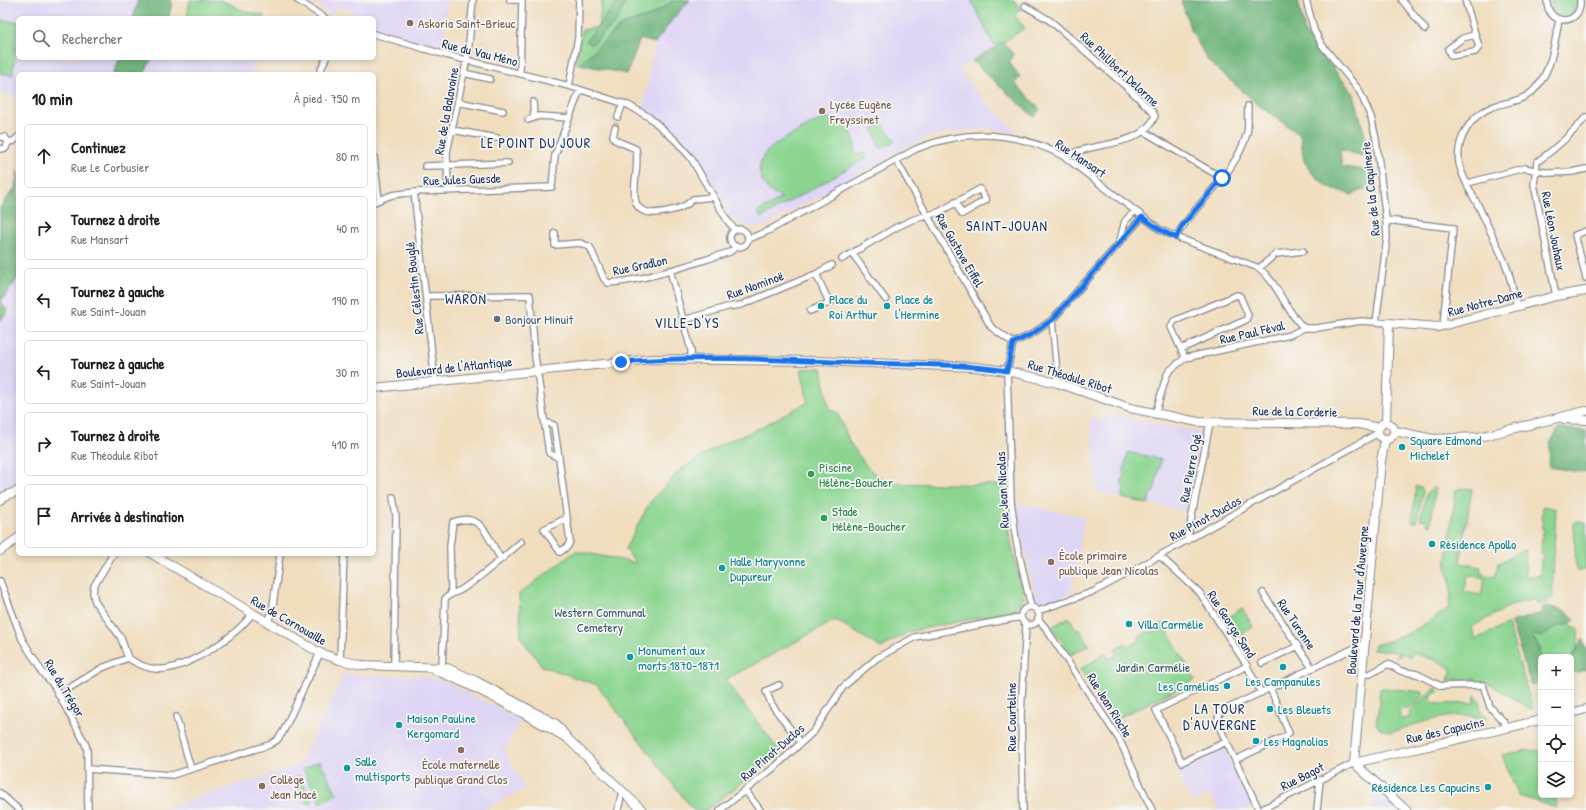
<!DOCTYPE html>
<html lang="fr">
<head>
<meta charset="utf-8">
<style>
  body { margin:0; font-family:"Patrick Hand",sans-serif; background:#f6f6f6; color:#222 }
  .controls { position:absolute; right:12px; bottom:12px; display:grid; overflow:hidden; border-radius:6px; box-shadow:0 2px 6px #0003 }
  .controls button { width:36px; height:36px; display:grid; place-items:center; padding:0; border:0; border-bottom:1px solid #e0e0e0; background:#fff; color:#222; font:20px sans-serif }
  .stop { position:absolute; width:12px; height:12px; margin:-9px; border:3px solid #1a73e8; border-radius:50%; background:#fff }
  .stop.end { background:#1a73e8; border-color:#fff; box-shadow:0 1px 4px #0008 }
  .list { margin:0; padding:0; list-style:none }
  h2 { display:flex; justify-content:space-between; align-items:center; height:52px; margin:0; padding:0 16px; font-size:17px }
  h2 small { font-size:13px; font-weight:400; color:#767676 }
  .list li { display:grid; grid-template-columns:26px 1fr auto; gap:12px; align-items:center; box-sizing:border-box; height:64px; margin:0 8px 8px; padding:0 8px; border:1px solid #e0e0e0; border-radius:6px }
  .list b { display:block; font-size:15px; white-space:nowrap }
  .list p { margin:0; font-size:13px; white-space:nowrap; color:#767676 }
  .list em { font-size:13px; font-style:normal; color:#767676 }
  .icon { flex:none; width:22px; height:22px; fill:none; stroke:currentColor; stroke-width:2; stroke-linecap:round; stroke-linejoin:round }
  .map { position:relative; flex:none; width:1586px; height:810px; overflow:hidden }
  .search { position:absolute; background:#fff; box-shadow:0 2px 6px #0003; left:16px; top:16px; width:360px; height:44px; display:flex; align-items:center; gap:10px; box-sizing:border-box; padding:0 14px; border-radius:6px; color:#767676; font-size:15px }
  .panel { position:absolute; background:#fff; box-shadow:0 2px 6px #0003; left:16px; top:72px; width:360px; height:484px; border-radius:6px }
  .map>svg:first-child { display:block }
  .built { fill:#dfd5f5 }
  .green { fill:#8cd591; stroke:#548278; fill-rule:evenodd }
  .forest { fill:#71b67b; stroke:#46726c }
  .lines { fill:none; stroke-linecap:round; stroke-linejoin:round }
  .street-tunnel { stroke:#c6bbac; stroke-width:5.5; stroke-dasharray:5.5 3; stroke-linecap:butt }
  .street-casing { stroke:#86868e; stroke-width:8 }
  .secondary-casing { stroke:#86868e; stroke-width:10 }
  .street { stroke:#fff; stroke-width:5.5 }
  .secondary { stroke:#fff; stroke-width:8 }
  .route { stroke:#1a73e8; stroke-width:5 }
  .education-dot { fill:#8d6e63; stroke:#f6f6f2; stroke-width:1.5 }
  .culture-dot { fill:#0f9aa8; stroke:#f6f6f2; stroke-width:1.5 }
  .service-dot { fill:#5c6f8a; stroke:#f6f6f2; stroke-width:1.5 }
  .leisure-dot { fill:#2e9e5b; stroke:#f6f6f2; stroke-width:1.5 }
  .labels { text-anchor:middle; stroke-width:3.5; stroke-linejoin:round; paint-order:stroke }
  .education-label { font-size:13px; fill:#785e54; stroke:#f6f6f2; text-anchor:start }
  .street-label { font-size:13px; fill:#1b2f5e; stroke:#f6f6f2 }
  .culture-label { font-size:13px; fill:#0d838f; stroke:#f6f6f2; text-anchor:start }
  .service-label { font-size:13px; fill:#4e5e75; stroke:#f6f6f2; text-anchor:start }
  .leisure-label { font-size:13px; fill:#27864d; stroke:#f6f6f2; text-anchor:start }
  .park-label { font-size:13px; fill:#37586b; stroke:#f6f6f2 }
  .neighbourhood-label { font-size:14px; letter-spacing:1px; fill:#1b2f5e; stroke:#f6f6f2 }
</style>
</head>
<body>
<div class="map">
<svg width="1586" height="810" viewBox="0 0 1586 810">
  <rect width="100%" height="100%" fill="#f6f6f2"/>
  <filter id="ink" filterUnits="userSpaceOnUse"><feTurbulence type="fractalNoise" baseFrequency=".025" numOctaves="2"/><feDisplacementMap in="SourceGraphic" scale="8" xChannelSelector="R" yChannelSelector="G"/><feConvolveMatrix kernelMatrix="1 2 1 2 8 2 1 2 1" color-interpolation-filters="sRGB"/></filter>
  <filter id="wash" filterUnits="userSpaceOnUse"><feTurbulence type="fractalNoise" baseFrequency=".012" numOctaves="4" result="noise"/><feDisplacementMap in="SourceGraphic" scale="16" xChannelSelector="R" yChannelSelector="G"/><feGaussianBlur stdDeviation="0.9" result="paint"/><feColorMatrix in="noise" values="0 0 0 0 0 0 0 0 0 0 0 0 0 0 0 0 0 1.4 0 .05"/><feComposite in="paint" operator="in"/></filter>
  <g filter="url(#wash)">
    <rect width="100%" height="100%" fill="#f1debf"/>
    <path class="built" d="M0 0H138L133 18H18V58H120L113 74H18V100L0 91Z
      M306 0H447L443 49 374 28V18H351L353 11 336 7 332 16 323 10 322 7 316 3 315 5Z
      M690 0H971L992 44 995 43 997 46 960 69 976 91 1018 133 994 129H973L931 136 912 144 868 168 768 225 754 228 739 224 728 214 691 152 684 142 667 125 643 107 655 43 672 20Z
      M152 58H256L252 74H144Z
      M18 278V486H13L0 493V321L8 311 0 302Z
      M1115 412 1124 417 1202 433 1186 511 1097 493 1090 417 1102 421 1105 414 1114 418Z
      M1017 504 1085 517 1070 594 1044 603 1036 599 1022 538Z
      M345 673 353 675 423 676 446 682 523 721 519 723 505 750 525 789 483 810H159L299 765Z
      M1224 749 1252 805 1248 810H1219L1210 794 1192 803 1177 772Z
      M1378 795 1394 810H1370L1373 800Z"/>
    <path class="green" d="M190 0H221L244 11 264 15 263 18H187Z
      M602 0H675L650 16 622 25 579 64 576 63 582 30 598 27Z
      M971 0H1014L1020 10 1014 15 1025 28 997 46 995 43 993 44Z
      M1551 0H1577V7L1569 16 1560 17 1553 11Z
      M0 20 18 22 13 75 0 73Z
      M826 118C849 121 856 134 855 156L863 152 866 158 761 218 758 212 782 198C773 195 766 189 762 180 752 156 775 144 793 134 804 128 814 122 826 118Z
      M883 124 895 141 881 149 873 130 876 125Z
      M822 368 829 410 837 412 850 443 868 468 887 483 1003 485 1009 534 1024 598 1016 610 908 632 881 648 836 620 725 680 781 753 706 810H693L597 685 542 666 521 638 519 594 576 551 636 563 625 549 650 502 680 470 723 443 749 433 808 402 801 369Z
      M1128 452 1161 459 1154 492H1151L1148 504 1122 498 1124 486 1121 485Z
      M1416 486 1421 487 1423 492 1416 522H1412Z
      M1435 487 1431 525 1426 524 1427 520 1420 519 1426 495 1430 489Z
      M1460 488 1472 489 1460 563 1481 567 1480 573 1495 577 1498 563C1509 561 1513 552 1526 550L1525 576H1540L1541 559H1543V555H1541L1542 533H1544V529H1542L1543 506 1556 509 1552 600 1544 597 1549 602 1537 604 1535 599 1514 604 1471 627 1476 639 1508 624 1533 710 1486 682 1476 683 1475 679 1448 680 1452 670 1443 663 1414 653 1410 657 1404 653 1395 657 1399 652 1372 650 1374 645C1402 639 1425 625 1448 609L1451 595 1450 580 1446 571 1447 557 1456 490ZM1468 575 1485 578 1481 595 1464 592Z
      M1574 522H1586V570H1576Z
      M1242 608 1253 627 1239 636 1227 618Z
      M1069 617 1077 631 1080 629 1089 645 1071 655 1052 627Z
      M1163 623 1195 680 1114 720 1080 669 1106 653 1109 659 1118 654 1115 648 1126 643 1128 647 1140 640 1138 637 1149 631 1150 633 1160 628 1159 625Z
      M1569 624 1577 628C1581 639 1576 650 1571 661V657H1541V673H1536L1534 667 1540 661 1539 647 1533 637 1534 635 1542 637 1558 626Z
      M1384 688 1423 692V696L1409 709 1403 708 1400 711 1399 716 1402 719 1409 718 1410 711 1435 688H1437L1438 692 1431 695 1432 704 1474 703 1475 695 1480 703C1478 710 1484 715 1489 720 1455 709 1424 722 1391 732L1381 729 1376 724 1378 713 1380 712 1378 711 1379 701 1381 700 1379 698 1380 689Z
      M1528 750 1541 751V795H1554L1557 808 1519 796 1502 755Z
      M320 761 337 794 320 803 303 769Z
      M299 776 313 802 308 804 294 779Z"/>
    <path class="forest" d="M138 0H172L169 18H133Z
      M618 0H627L618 20 592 45 586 41Z
      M675 0H690L672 20 655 43 640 39 627 74 579 64 622 25 650 16Z
      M1181 0H1298L1305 33 1354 94 1371 158 1340 150 1342 167 1374 171V184L1352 195 1326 186 1312 173 1304 161 1300 135 1256 103 1208 61 1190 28Z
      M1003 42 1014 54 1009 62 1020 77 1015 83 1040 109 1034 117 972 61Z
      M120 58H152L144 74H113Z
      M18 169V278L0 302 8 311 0 321V207L15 188Z
      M1559 428 1586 431V473L1549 467 1550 443Z
      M1543 607C1556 607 1567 609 1575 620L1569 624 1558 626 1542 637 1534 635 1533 638 1539 647 1540 661 1534 667 1536 673H1541V682L1531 685 1511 622 1542 613Z
      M1582 639 1586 650V669L1579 672H1571V661Z"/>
  </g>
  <g filter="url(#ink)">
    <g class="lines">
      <path class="street-tunnel" d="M615 128 618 117"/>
      <g class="street-casing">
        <path id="street" d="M297 0 325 18
          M510 0H522L520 73
          M1306 0 1314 30 1322 45 1359 90 1371 117 1376 139 1386 220 1387 238 1376 322
          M1402 0 1425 29
          M1465 0 1479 47 1475 52 1451 56 1448 49 1463 38 1474 35
          M1547 0C1547 28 1583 25 1580 0
          M1025 6C1035 12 1044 16 1053 23L1130 90 1152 111 1155 116C1142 149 1090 141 1065 157
          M374 34 446 55 569 86 628 105 649 117 676 141 691 158 727 220 735 230
          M464 73 490 79
          M319 74 326 58
          M569 86 578 38 579 0
          M458 102 503 111
          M533 102 534 117
          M618 117 623 103
          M528 120 539 116 569 118
          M615 128 613 136 615 140 636 149C642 174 617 220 663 212 674 210 685 208 693 199L713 197
          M452 130 497 138
          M1143 131 1222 178
          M0 137H5L8 142 6 148 0 149
          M8 142 14 141 18 137
          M374 157 379 200
          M896 160 991 327 1013 343
          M425 166 508 163
          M1468 183 1524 168 1550 173 1572 172 1586 169
          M448 190 447 152 468 54 473 0
          M414 192 435 381
          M374 202 392 195 414 192 552 187 555 155 580 90
          M1386 220 1453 228 1443 325
          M730 238a9 9 0 1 1 18 0a9 9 0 1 1-18 0Z
          M1586 231 1575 235 1586 278
          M555 233V245L580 243 590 247 604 279 608 283C649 280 690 264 730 252L736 247
          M1176 237C1196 201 1236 175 1247 133 1249 125 1247 114 1248 106
          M748 239 766 232 916 149C966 128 1017 131 1065 157L1159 229 1176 237 1259 268C1279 284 1285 311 1304 328
          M1120 240 1125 221 1135 211
          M852 253 886 300
          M842 259 897 227 912 220 939 212 980 189 986 200 962 214 955 202
          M1259 268 1276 254 1303 251
          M670 270 691 350V358
          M816 274 829 302
          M426 296 530 295 535 356 549 453 559 458 570 541 568 546 560 552 544 529 567 518
          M1556 296 1534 184 1537 162C1555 149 1571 135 1586 117
          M1517 306C1514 294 1511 280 1507 268 1499 247 1488 228 1479 207 1472 194 1462 178 1459 163 1456 139 1470 116 1492 107 1506 102 1520 102 1532 92 1552 73 1554 45 1559 20
          M810 311 833 301
          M684 320 727 307 741 305 816 274 832 265
          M1052 320 1058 383
          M1013 343 1007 371 1011 500 1016 540 1031 607
          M1013 343 1032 334 1052 320 1142 217
          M1181 349 1246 320 1248 315 1240 296 1237 295 1174 321 1171 327 1185 358
          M1155 415 1166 377 1169 371 1185 358 1290 335 1304 328H1317L1361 321 1389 323
          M545 422 554 425 559 458
          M393 497 396 516 394 666
          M1187 541 1210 422
          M113 554 94 586 93 593 95 602 121 638 128 658
          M1160 556 1200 593 1246 664 1261 693
          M0 581 22 639 41 670 54 686 85 743 87 749 88 810
          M451 593 450 546 453 522C484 511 488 540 501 559
          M1263 593 1312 668
          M1021 616a9 9 0 1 1 18 0a9 9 0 1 1-18 0Z
          M1038 611 1095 591 1134 570 1378 433
          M1038 619 1045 627 1119 739 1152 810
          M267 622 272 613 280 554
          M340 660 344 554
          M1262 663 1298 646
          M442 668 445 599C450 593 457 593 464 588 484 574 503 558 521 542
          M1362 674H1370L1388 664 1401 671 1417 674 1441 686 1483 685 1490 707 1504 722 1506 728
          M779 685 766 691 772 705 801 743
          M58 695 102 668 128 658C137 664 145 668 156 669 184 672 236 636 252 614
          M176 717 191 769
          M1226 742 1182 762 1156 710 1247 666
          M1235 760 1286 736 1289 733 1270 688
          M87 769 172 775 269 745 277 740 283 732 320 653
          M745 790 760 810
          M0 793 19 810
          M618 810 622 791
          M720 810 776 766 814 731 843 687 877 658 915 637 1021 617
          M1023 810 1021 715 1026 624
          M1259 810 1217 722 1220 712 1365 643
          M1260 810 1354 763
          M1317 810 1320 780"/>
      </g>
      <g class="secondary-casing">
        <path id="secondary" d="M374 388 653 359 816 361 975 367 1007 371 1058 383 1130 408 1198 422 1359 424 1379 428
          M1564 419 1586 420
          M1378 431a8 8 0 1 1 16 0a8 8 0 1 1-16 0Z
          M1386 423 1389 323 1438 327 1556 296 1586 291
          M1395 431 1433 439 1479 437 1586 411
          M0 500 5 496 18 491
          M0 551 18 538
          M152 554 320 653 340 660 361 665 447 668 476 681 556 724 569 740 642 810
          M435 670C480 688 523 713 565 737
          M1571 713 1586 709
          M1354 763 1381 461 1385 440
          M1354 763 1541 720
          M1354 763 1406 810"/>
      </g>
      <use href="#street" class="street"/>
      <use href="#secondary" class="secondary"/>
    </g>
  </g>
  <g class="lines" filter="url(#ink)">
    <path class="route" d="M621 362C701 355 782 360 861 363 910 365 959 363 1007 371L1013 343 1032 334 1052 320 1142 217 1159 229 1176 238 1182 226 1222 178"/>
  </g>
  <g class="education-dot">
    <circle cx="410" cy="23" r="4"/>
    <circle cx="822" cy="111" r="4"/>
    <circle cx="1051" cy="562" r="4"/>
    <circle cx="461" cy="750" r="4"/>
    <circle cx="262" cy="786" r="4"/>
  </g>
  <g class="culture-dot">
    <circle cx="821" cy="306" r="4"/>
    <circle cx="887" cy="306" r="4"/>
    <circle cx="1402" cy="447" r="4"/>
    <circle cx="1432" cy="544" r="4"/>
    <circle cx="722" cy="568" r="4"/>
    <circle cx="1129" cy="624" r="4"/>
    <circle cx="630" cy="657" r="4"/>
    <circle cx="1283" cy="667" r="4"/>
    <circle cx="1227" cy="686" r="4"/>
    <circle cx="1270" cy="709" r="4"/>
    <circle cx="399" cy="725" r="4"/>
    <circle cx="1256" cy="741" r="4"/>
    <circle cx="347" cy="768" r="4"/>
    <circle cx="1488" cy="787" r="4"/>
  </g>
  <circle class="service-dot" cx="497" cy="319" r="4"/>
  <g class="leisure-dot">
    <circle cx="811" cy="474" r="4"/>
    <circle cx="824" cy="518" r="4"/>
  </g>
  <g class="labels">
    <g class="education-label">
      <text x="418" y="28">Askoria Saint-Brieuc</text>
      <text x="830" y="109">Lycée Eugène<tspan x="830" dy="15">Freyssinet</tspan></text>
      <text x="1059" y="560">École primaire<tspan x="1059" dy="15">publique Jean Nicolas</tspan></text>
      <text x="461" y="769" text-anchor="middle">École maternelle<tspan x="461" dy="15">publique Grand Clos</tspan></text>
      <text x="270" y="784">Collège<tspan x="270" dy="15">Jean Macé</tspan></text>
    </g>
    <g class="street-label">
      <text transform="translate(480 52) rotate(14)" y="5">Rue du Vau Méno</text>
      <text transform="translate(1120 69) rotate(43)" y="5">Rue Philibert Delorme</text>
      <text transform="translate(446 111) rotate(-80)" y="5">Rue de la Balavoine</text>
      <text transform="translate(1081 158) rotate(34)" y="5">Rue Mansart</text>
      <text transform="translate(462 179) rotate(-2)" y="5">Rue Jules Guesde</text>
      <text transform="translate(1370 189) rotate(-96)" y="5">Rue de la Caquinerie</text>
      <text transform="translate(1554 231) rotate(79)" y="5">Rue Léon Jouhaux</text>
      <text transform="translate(960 250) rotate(60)" y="5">Rue Gustave Eiffel</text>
      <text transform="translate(640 265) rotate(-12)" y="5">Rue Gradlon</text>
      <text transform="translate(755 285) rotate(-20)" y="5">Rue Nominoë</text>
      <text transform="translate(414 288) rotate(-96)" y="5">Rue Célestin Bouglé</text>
      <text transform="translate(1485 302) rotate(-15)" y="5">Rue Notre-Dame</text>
      <text transform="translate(1252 332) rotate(-13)" y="5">Rue Paul Féval</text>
      <text transform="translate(454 367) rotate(-6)" y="5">Boulevard de l'Atlantique</text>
      <text transform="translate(1070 376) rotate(17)" y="5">Rue Théodule Ribot</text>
      <text transform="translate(1295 411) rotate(1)" y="5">Rue de la Corderie</text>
      <text transform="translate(1190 468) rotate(-79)" y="5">Rue Pierre Ogé</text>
      <text transform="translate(1002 490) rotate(-93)" y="5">Rue Jean Nicolas</text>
      <text transform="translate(1205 518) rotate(-29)" y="5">Rue Pinot-Duclos</text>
      <text transform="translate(1357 600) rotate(-85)" y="5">Boulevard de la Tour d'Auvergne</text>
      <text transform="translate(289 620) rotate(30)" y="5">Rue de Cornouaille</text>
      <text transform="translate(1232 624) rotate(57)" y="5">Rue George Sand</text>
      <text transform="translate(1297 624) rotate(56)" y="5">Rue Turenne</text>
      <text transform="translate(65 688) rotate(59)" y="5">Rue du Trégor</text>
      <text transform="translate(1110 705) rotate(58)" y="5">Rue Jean Rioche</text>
      <text transform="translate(1011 717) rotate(-90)" y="5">Rue Courteline</text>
      <text transform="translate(1445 730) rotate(-13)" y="5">Rue des Capucins</text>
      <text transform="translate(772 752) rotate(-41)" y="5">Rue Pinot-Duclos</text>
      <text transform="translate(1302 776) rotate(-27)" y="5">Rue Bagot</text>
    </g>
    <g class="culture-label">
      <text x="829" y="304">Place du<tspan x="829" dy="15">Roi Arthur</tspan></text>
      <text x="895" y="304">Place de<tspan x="895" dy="15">l'Hermine</tspan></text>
      <text x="1410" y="445">Square Edmond<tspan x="1410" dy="15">Michelet</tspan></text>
      <text x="1440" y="549">Résidence Apollo</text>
      <text x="730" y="566">Halle Maryvonne<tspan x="730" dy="15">Dupureur</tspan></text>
      <text x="1137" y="629">Villa Carmélie</text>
      <text x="638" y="655">Monument aux<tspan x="638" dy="15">morts 1870-1871</tspan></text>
      <text x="1283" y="686" text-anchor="middle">Les Campanules</text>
      <text x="1219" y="691" text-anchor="end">Les Camélias</text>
      <text x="1278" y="714">Les Bleuets</text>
      <text x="407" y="723">Maison Pauline<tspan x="407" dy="15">Kergomard</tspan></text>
      <text x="1264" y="746">Les Magnolias</text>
      <text x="355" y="766">Salle<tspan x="355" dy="15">multisports</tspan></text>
      <text x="1480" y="792" text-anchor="end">Résidence Les Capucins</text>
    </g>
    <g class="service-label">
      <text x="505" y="324">Bonjour Minuit</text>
    </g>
    <g class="leisure-label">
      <text x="819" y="472">Piscine<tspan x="819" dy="15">Hélène-Boucher</tspan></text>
      <text x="832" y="516">Stade<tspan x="832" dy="15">Hélène-Boucher</tspan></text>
    </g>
    <g class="park-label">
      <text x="600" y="617">Western Communal<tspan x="600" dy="15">Cemetery</tspan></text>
      <text x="1153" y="672">Jardin Carmélie</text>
    </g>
    <g class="neighbourhood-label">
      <text x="536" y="148">LE POINT DU JOUR</text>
      <text x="1007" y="231">SAINT-JOUAN</text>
      <text x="466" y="304">WARON</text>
      <text x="687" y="328">VILLE-D'YS</text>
      <text x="1220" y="714">LA TOUR<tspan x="1220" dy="16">D'AUVERGNE</tspan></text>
    </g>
  </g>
</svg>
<div class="controls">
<button>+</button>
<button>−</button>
<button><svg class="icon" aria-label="locate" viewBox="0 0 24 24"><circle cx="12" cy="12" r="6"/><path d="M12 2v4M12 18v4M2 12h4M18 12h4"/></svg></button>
<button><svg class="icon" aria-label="layers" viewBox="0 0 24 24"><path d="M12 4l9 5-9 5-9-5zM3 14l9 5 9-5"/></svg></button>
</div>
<div class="stop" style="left:1222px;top:178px"></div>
<div class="stop end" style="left:621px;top:362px"></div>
<div class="search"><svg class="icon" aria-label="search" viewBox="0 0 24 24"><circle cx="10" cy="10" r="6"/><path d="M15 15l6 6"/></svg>Rechercher</div>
<section class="panel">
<h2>10 min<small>À pied · 750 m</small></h2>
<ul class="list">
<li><svg class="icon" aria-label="ahead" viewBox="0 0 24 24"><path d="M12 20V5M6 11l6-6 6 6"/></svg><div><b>Continuez</b><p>Rue Le Corbusier</p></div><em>80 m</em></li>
<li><svg class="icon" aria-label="right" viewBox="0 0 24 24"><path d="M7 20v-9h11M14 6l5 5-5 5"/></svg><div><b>Tournez à droite</b><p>Rue Mansart</p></div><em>40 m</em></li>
<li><svg class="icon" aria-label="left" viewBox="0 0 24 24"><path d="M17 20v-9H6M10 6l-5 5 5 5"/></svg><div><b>Tournez à gauche</b><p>Rue Saint-Jouan</p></div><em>190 m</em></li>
<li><svg class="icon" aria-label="left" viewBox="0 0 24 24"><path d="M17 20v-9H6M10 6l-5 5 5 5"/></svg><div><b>Tournez à gauche</b><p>Rue Saint-Jouan</p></div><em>30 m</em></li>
<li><svg class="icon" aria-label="right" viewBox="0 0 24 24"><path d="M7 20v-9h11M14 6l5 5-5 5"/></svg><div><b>Tournez à droite</b><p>Rue Théodule Ribot</p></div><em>410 m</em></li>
<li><svg class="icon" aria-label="arrive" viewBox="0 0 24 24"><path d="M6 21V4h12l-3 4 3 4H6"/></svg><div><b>Arrivée à destination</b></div></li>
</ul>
</section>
</div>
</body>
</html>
